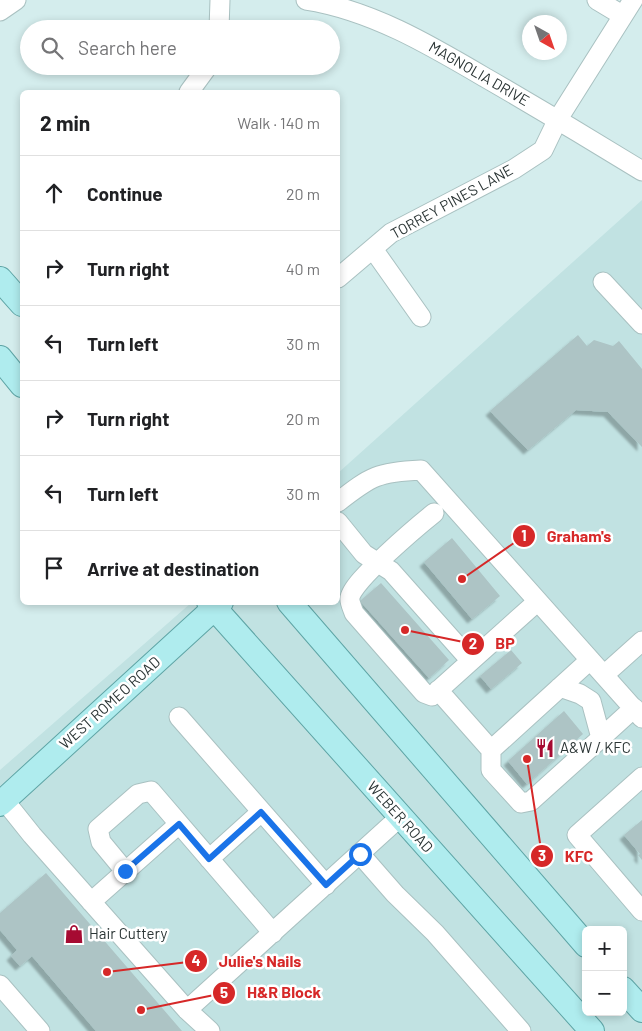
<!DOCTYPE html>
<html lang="en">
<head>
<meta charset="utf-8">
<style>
  body { margin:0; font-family:Barlow,sans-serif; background:#f2f2f2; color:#202124 }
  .controls { position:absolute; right:15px; bottom:15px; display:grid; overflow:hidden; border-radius:8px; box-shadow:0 2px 8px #0003 }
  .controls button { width:45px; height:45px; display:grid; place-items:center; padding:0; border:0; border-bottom:1px solid #e0e0e0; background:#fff; color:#202124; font:25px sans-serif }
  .compass { position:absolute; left:522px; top:15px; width:45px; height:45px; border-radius:50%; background:#fff; box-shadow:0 2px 8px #0003; rotate:140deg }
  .stop { position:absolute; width:15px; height:15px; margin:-11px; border:4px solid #1a73e8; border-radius:50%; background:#fff }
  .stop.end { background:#1a73e8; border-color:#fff; box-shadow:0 1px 5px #0008 }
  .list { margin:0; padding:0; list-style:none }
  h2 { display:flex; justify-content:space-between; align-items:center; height:65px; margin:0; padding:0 20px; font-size:21px }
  h2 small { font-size:16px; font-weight:400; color:#757577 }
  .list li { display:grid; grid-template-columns:32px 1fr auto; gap:15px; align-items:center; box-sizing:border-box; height:75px; padding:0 20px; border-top:1px solid #e0e0e0 }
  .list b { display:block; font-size:19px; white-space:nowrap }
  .list em { font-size:16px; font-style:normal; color:#757577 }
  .icon { flex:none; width:28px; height:28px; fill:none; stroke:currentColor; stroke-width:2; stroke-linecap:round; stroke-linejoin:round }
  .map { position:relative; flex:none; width:642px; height:1031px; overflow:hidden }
  .search { position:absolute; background:#fff; box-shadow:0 2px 8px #0003; left:20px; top:20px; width:320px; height:55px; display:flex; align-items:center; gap:12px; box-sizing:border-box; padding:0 18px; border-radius:28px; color:#757577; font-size:19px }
  .panel { position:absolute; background:#fff; box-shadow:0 2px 8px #0003; left:20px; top:90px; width:320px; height:515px; border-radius:8px }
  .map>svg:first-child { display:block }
  .built { fill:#c1e2e2; fill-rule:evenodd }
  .building { fill:#adc4c5; filter:url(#shadow) }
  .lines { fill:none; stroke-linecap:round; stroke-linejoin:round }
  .minor-casing { stroke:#a9c1c1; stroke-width:21 }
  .major-casing { stroke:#5ea4a5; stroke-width:26 }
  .minor { stroke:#fff; stroke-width:19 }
  .major { stroke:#afecee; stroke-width:24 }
  .route { stroke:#1a73e8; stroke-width:6 }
  .labels { text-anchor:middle; stroke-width:5; stroke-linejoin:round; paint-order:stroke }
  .street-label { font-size:15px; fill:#2b3535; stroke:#fff }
  .poi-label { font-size:15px; fill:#2b3535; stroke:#fff; text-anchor:start }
  .leader { fill:none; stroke:#d62828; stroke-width:2 }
  .callout-dot { fill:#d62828; stroke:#fff; stroke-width:2 }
  .mark-label { font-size:15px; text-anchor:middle; font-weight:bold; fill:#fff }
  .callout-label { font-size:16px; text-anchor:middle; font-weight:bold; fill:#d62828; stroke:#fff; stroke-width:5; stroke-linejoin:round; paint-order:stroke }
</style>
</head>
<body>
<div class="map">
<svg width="642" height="1031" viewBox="0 0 642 1031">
  <defs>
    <filter id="shadow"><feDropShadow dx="-4.5" dy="4.5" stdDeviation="1" flood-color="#0004"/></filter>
  </defs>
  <rect width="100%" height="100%" fill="#d4eded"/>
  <path class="built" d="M642 200V1031H0V770L191 603 338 602V473ZM586 930H623V1012H586Z"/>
  <path class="building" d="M578 335 587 346 594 340 613 346 619 341 642 369V447L608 412 576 410 528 450 490 411Z
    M452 538 500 596 472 619 424 562Z
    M381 583 449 660 429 678 360 601Z
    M511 650 522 663 491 689 480 676Z
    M564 711 583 734 527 784 508 761Z
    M642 820V860L638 855 640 854 624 835Z
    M46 873 182 1031H96L32 956 20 966 11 956 17 950 0 930V913Z"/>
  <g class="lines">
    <g class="minor-casing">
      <path id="minor" d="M306 0C371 10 430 45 486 78 538 108 590 139 642 171
        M597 0 622 15
        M0 11 16 0
        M219 29 220 0
        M189 92 208 66
        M373 249 421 317
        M338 278 391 233 514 169 543 150 558 119 633 0
        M603 282 642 324
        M338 502C371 476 378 472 421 470L642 718
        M434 513C419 525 350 583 350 598 349 602 353 609 354 613L424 693 432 696 471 661
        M338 522 364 554 391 571 471 661 538 601
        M604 675 642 641
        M560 687 580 694 591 701 601 738 531 801 521 803 491 770V750L590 660
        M438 690 491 750
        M179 717 326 885
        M601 738 634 708
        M642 777 577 835 642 911
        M4 800 32 835 187 1010 210 1031
        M360 854 395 894 435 933 521 1031
        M209 859 261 812
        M125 871 101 842 98 829 138 794 151 791 273 933
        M91 902 179 824
        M0 985 40 1031
        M187 1010 400 817"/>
    </g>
    <g class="major-casing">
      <path id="major" d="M0 279 22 304
        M0 358 22 385
        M209 602 592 1031
        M289 602 586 945
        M0 804 221 602
        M623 989 642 1010"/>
    </g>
    <use href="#minor" class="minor"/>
    <use href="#major" class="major"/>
  </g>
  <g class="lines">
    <path class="route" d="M125 871 179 824 209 859 261 812 326 885 360 854"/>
  </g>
  <defs>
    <g id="restaurant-bare" transform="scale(1.5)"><path d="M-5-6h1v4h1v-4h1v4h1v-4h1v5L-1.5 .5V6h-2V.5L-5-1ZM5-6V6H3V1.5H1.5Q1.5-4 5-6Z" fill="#a60b32" stroke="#fff" stroke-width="2.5" paint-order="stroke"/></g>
    <g id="shop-bare" transform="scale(1.5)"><path d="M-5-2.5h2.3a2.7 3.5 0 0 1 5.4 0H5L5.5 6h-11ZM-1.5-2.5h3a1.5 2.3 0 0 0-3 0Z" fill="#a60b32" stroke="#fff" stroke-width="2.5" paint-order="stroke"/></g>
  </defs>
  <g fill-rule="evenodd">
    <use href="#restaurant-bare" x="545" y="748"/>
    <use href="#shop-bare" x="74" y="934"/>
  </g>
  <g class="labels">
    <g class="street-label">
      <text transform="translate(479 74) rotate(30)" y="5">MAGNOLIA DRIVE</text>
      <text transform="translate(452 202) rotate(-29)" y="5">TORREY PINES LANE</text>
      <text transform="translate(110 703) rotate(-42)" y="5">WEST ROMEO ROAD</text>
      <text transform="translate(400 817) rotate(48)" y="5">WEBER ROAD</text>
    </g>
    <g class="poi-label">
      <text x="560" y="753">A&amp;W / KFC</text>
      <text x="89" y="939">Hair Cuttery</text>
    </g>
  </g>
  <path class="leader" d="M462 579L524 536M405 630L473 644M527 759L542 856M107 972L196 961M141 1010L224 993"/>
  <g class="callout-dot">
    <circle cx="462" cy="579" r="5"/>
    <circle cx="405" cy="630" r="5"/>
    <circle cx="527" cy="759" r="5"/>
    <circle cx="107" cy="972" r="5"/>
    <circle cx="141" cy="1010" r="5"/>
    <circle cx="524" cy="536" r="12"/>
    <circle cx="473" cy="644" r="12"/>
    <circle cx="542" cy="856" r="12"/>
    <circle cx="196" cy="961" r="12"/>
    <circle cx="224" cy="993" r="12"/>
  </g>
  <g class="mark-label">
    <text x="524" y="541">1</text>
    <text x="473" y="649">2</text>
    <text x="542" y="861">3</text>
    <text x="196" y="966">4</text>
    <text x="224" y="998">5</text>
  </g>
  <g class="callout-label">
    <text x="579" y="542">Graham's</text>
    <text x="505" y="649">BP</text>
    <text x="579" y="862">KFC</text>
    <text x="260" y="967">Julie's Nails</text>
    <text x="284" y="998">H&amp;R Block</text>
  </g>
</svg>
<div class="controls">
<button>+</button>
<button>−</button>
</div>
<svg class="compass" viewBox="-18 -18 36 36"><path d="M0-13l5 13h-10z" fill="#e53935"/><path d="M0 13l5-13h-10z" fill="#757577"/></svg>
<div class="stop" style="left:360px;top:854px"></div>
<div class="stop end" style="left:125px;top:871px"></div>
<div class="search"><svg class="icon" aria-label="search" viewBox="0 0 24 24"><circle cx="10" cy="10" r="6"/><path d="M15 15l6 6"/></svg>Search here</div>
<section class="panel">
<h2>2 min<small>Walk · 140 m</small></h2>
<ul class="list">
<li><svg class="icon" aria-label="ahead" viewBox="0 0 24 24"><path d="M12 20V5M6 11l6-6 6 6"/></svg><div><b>Continue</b></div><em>20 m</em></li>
<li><svg class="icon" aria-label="right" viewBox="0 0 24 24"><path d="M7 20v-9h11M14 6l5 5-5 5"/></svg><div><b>Turn right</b></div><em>40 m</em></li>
<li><svg class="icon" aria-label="left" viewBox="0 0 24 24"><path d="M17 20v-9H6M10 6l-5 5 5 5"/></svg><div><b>Turn left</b></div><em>30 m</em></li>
<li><svg class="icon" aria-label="right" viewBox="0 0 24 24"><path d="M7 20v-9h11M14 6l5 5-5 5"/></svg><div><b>Turn right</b></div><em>20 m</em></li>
<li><svg class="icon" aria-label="left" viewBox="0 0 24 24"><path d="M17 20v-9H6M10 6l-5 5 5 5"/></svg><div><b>Turn left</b></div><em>30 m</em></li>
<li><svg class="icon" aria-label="arrive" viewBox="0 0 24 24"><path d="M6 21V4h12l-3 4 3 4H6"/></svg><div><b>Arrive at destination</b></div></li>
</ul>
</section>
</div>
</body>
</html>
